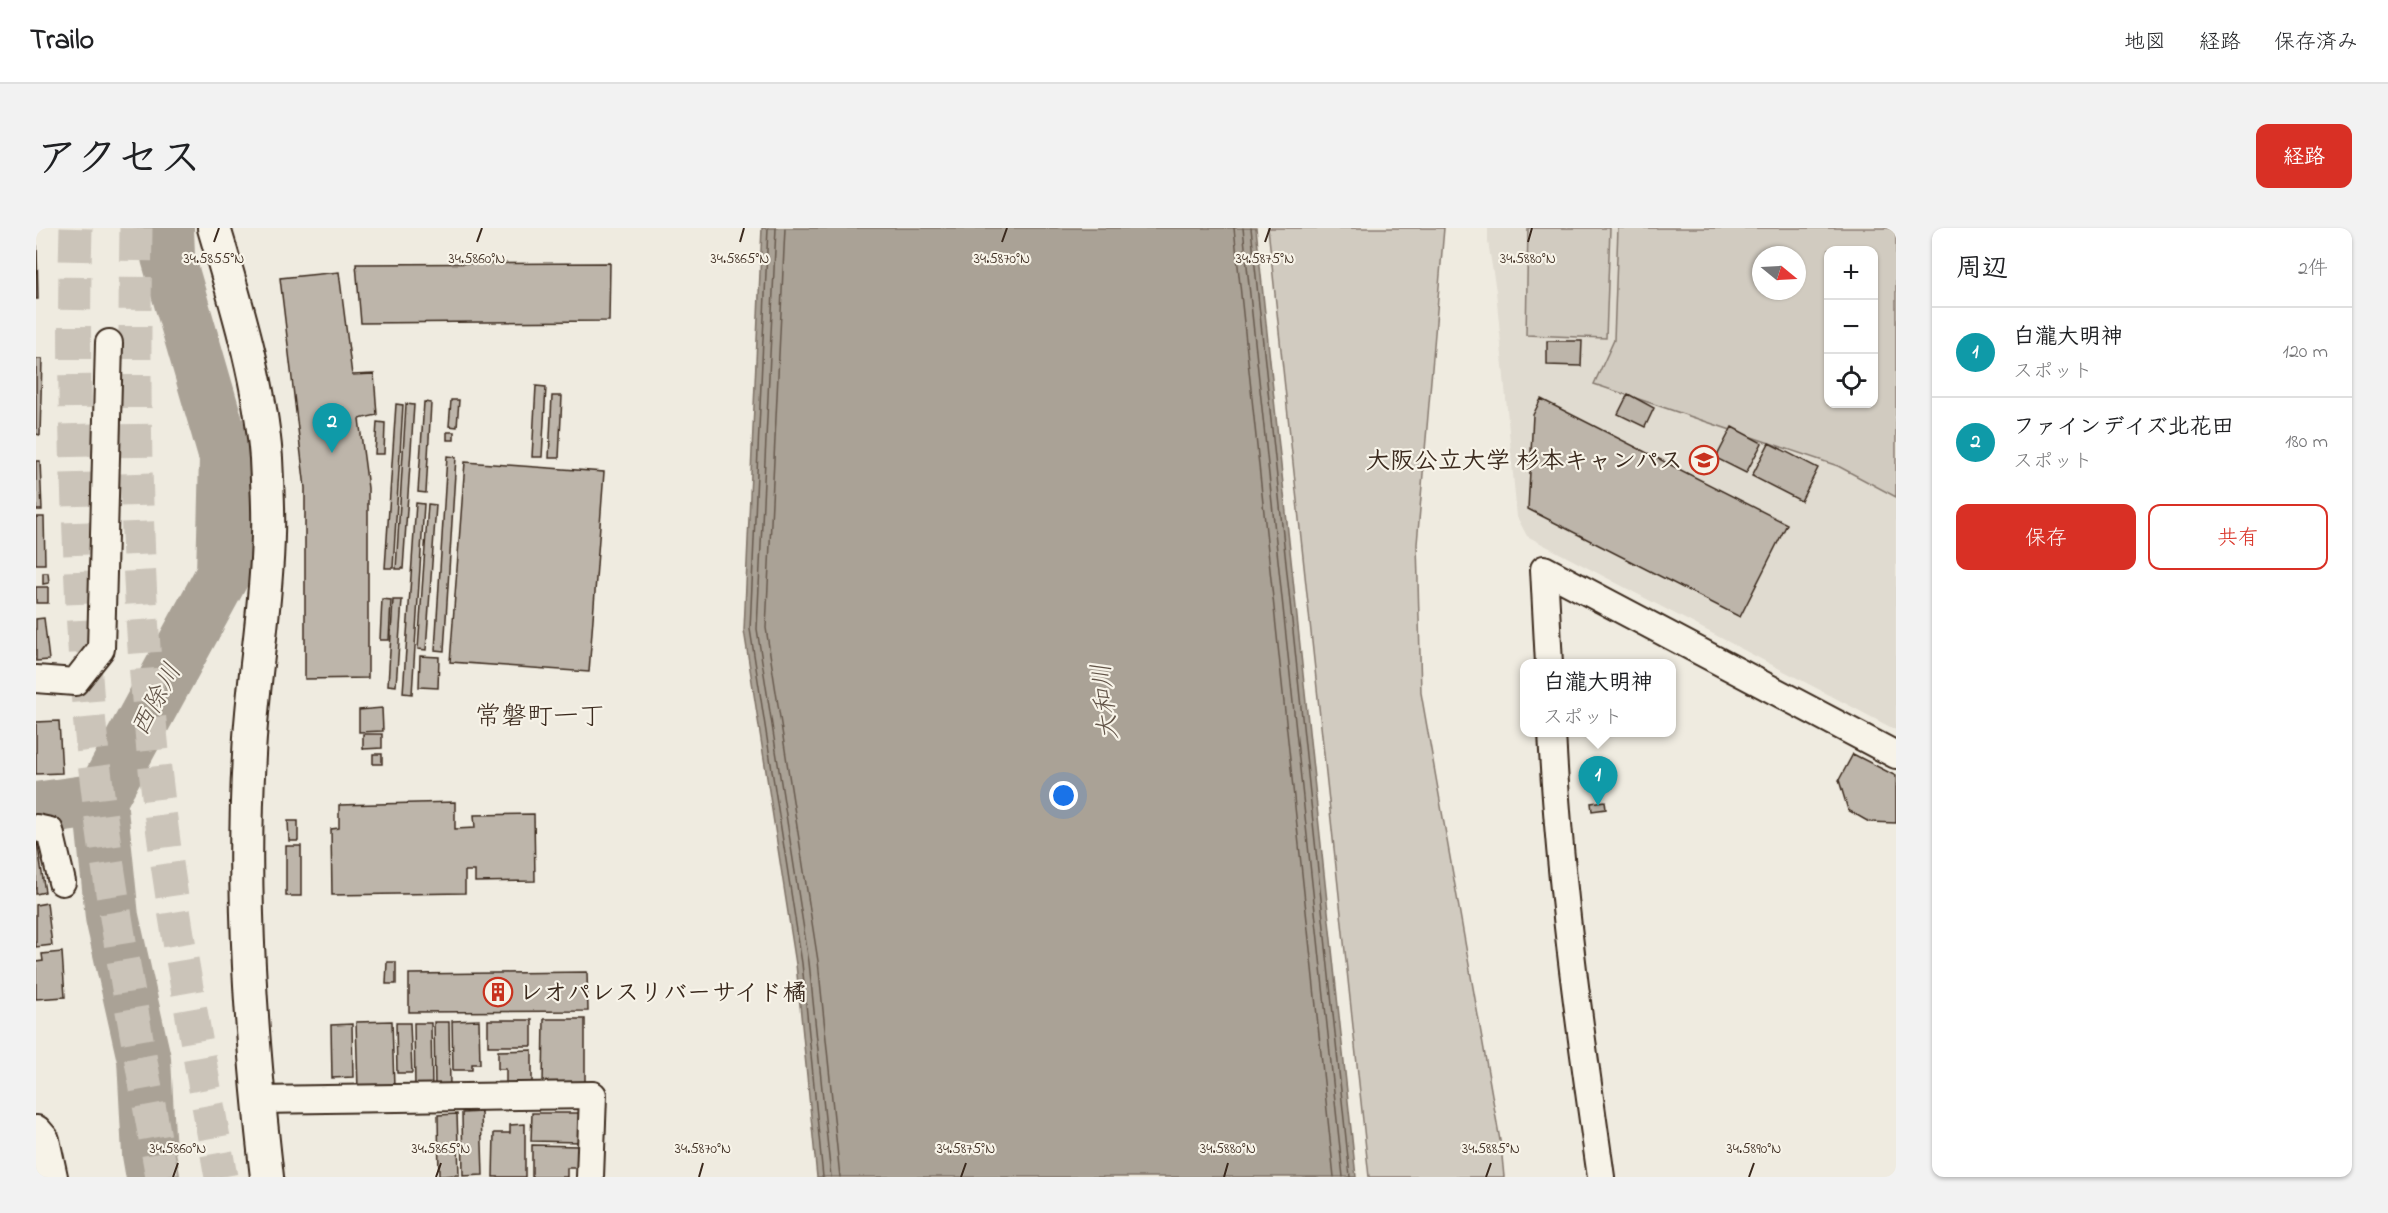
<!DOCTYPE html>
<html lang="ja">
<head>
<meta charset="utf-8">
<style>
  body { margin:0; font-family:"Indie Flower","Klee One",sans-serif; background:#f2f2f2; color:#202124 }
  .controls { position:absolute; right:18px; top:18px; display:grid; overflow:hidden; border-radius:12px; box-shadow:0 2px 4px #0004 }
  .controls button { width:54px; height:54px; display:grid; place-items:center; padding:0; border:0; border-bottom:2px solid #e0e0e0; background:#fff; color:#202124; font:30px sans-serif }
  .compass { position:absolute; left:1716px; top:18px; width:54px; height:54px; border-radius:50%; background:#fff; box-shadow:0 2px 4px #0004; rotate:108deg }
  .you { position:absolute; left:1028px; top:568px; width:21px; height:21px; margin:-15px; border:4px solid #fff; border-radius:50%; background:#1a73e8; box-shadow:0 0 0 9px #1a73e833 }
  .badge { display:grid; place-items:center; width:39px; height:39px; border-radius:50%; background:#d93025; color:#fff; font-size:20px; font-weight:700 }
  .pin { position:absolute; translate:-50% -50px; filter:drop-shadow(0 2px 3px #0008) }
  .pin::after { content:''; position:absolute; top:32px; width:21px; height:18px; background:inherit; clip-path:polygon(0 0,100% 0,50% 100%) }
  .popup { position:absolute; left:1484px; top:431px; width:156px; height:78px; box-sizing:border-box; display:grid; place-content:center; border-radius:12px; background:#fff; filter:drop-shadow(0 2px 4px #0005); font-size:20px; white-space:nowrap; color:#757577 }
  .popup b { font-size:22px; color:#202124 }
  .popup::after { content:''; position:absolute; left:50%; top:100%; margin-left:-12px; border:12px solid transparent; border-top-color:#fff }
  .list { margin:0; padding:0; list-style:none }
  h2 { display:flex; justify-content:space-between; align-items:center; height:78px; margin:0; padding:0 24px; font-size:26px }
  h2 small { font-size:20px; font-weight:400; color:#757577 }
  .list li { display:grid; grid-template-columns:39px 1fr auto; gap:18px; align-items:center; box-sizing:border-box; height:90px; padding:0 24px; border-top:2px solid #e0e0e0 }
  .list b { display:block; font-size:22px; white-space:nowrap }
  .list p { margin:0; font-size:20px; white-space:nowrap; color:#757577 }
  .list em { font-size:20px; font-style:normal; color:#757577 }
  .actions { display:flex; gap:12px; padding:18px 24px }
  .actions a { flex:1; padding:14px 0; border:2px solid #d93025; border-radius:12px; text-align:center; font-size:21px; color:#d93025 }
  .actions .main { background:#d93025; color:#fff }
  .icon { flex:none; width:33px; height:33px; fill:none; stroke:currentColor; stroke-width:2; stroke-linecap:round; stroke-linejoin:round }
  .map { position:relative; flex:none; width:1860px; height:949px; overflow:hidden; border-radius:12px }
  header { display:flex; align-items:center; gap:36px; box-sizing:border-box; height:84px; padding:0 30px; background:#fff; border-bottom:2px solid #e0e0e0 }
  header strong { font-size:28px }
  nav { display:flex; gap:33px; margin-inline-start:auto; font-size:21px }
  .intro { display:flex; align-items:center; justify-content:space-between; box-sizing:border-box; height:144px; padding:0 36px }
  h1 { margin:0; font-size:42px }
  .button { padding:15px 27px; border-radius:12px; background:#d93025; color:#fff; font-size:21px; font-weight:700 }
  main { display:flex; gap:36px; padding:0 36px }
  aside { flex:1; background:#fff; border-radius:12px; box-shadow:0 2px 4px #0004 }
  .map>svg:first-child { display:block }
  .built { fill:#e0dbd0; fill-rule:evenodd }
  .green { fill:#d1cbc0; stroke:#867a6f; stroke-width:1.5; fill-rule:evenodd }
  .water { fill:#aaa296; stroke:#7e7266; stroke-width:1.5 }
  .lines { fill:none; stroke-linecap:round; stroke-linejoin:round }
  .shore { stroke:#675a4e; stroke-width:1.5 }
  .river { stroke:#aaa296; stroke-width:54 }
  .building { fill:#bdb5aa; stroke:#3b2a1e; stroke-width:1.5 }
  .motorway-tunnel { stroke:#cbc4b9; stroke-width:33; stroke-dasharray:33 16; stroke-linecap:butt }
  .minor-casing { stroke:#3b2a1e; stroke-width:30 }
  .tertiary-casing { stroke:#3b2a1e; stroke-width:36 }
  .minor { stroke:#f7f3e8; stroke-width:26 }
  .tertiary { stroke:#f7f3e8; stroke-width:32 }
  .ticks { fill:none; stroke:#3b2a1e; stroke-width:2 }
  .labels { text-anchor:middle; stroke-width:4.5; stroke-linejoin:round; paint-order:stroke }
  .poi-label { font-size:24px; font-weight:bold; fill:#3b2a1e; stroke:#f7f3e8; text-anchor:end }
  .water-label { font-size:26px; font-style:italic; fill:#625448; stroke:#f7f3e8 }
  .neighbourhood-label { font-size:26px; fill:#3b2a1e; stroke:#f7f3e8 }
  .ticks-label { font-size:15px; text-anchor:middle; fill:#3b2a1e; stroke:#f7f3e8; stroke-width:4.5; stroke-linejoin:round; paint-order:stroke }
</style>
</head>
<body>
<header>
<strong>Trailo</strong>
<nav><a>地図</a><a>経路</a><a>保存済み</a></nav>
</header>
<div class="intro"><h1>アクセス</h1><a class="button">経路</a></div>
<main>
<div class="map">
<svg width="1860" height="949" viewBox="0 0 1860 949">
  <rect width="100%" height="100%" fill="#efebe0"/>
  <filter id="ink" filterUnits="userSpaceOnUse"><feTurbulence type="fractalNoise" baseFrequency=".0167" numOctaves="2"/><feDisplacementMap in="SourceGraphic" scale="12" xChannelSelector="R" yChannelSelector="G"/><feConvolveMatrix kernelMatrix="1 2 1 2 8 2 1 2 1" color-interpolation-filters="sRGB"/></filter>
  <g filter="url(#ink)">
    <path class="built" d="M1452 0H1860V502L1491 308 1481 289 1460 63 1452 14ZM1792 22H1838V176H1792ZM1725 27H1761V63H1725Z"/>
    <path class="green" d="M1232 0H1408L1381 316 1385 465 1465 918 1468 949H1333Z
      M1492 0H1574L1570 110 1490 107Z
      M1582 0H1860V269L1802 238 1558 156 1578 112ZM1792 22H1838V176H1792ZM1725 27H1761V63H1725Z"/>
    <path class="water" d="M726 0H1220L1320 949H781L760 736 708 402Z"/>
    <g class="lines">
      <path class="shore" d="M732 0 714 401 766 735 787 949
        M740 0 721 401 773 734 795 949
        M749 0 730 400 782 733 804 949
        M1198 0 1298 949
        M1207 0 1307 949
        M1215 0 1314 949"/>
      <path class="river" d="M0 581 64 572
        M117 949 113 926 108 831 76 689 64 572 187 346 190 230 132 29 131 0"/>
    </g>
    <path class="building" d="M1 18 2 71H0V18Z
      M574 35 573 93 325 95 320 36Z
      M303 44 316 147 338 146 341 187 323 191 332 260V450L269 451V260L244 50Z
      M1511 113H1546L1545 138 1511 137Z
      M0 131H6L4 207 0 206Z
      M500 158 510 159 506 229H496Z
      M1592 166 1618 180 1609 199 1582 186Z
      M516 168H526L523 230H513Z
      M1505 171 1751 296 1704 389 1492 281 1497 187Z
      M415 172H423L421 199 413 198Z
      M388 174 395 175 390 265 382 264Z
      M360 176 367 177 357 340H349Z
      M370 176 378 177 367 341H360Z
      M341 194 349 195 348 226H339Z
      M1696 199 1726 215 1710 245 1680 230Z
      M411 204H418V212H411Z
      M1733 215 1782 240 1765 273 1716 248Z
      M411 228 420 229 408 423 399 422Z
      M0 233H4L6 282H0Z
      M429 234 568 244 553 444 414 434Z
      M380 275 388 276 376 466 367 465Z
      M392 276 400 277 390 422 382 421Z
      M0 289H8L9 336H0Z
      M7 345H12L13 355 7 356Z
      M0 359H12V375H0Z
      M346 371 355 372 353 412H344Z
      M357 372H366L360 458 352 457Z
      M8 390 13 432 0 433V391Z
      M384 428 403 429 402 460 383 459Z
      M346 480 347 503 323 504V482Z
      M23 493 26 545 0 546V494Z
      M327 506H346V520L327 521Z
      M337 526H346V536H337Z
      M1817 526 1860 548V595L1833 594 1812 582 1803 552Z
      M1569 573 1570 581 1556 583 1555 575Z
      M419 574V601L439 600 438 587 498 586 499 653 439 654V643H429V665L296 667 295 601 303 600V577Z
      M252 593H262V613H253Z
      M1 613 9 664 0 666V614Z
      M250 618H265V668H250Z
      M11 675 16 717 0 719V677Z
      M26 724 29 769 0 771V734L7 733 6 726Z
      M351 734H360V756H350Z
      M551 744 552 783 373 784V746Z
      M508 791H549V859L507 858Z
      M443 792 444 836H436V842H417L416 793Z
      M452 792H496V818H452Z
      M356 793 358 860 322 862 320 794Z
      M398 794H413L414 861H399Z
      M360 795H374L376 845H361Z
      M378 795H395L396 862 379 861Z
      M316 796 317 849 296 850 295 797Z
      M496 822V863L470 858V841H462V823Z
      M445 884 447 947 427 948 426 885Z
      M496 885H545V914L495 913Z
      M421 886 423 947 403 948 402 887Z
      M489 896V949H457L458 905H474V897Z
      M496 917 542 918V940H531V949H496Z"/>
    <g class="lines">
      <path class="motorway-tunnel" d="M40 0C37 102 39 205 43 307 46 385 49 464 59 542 75 678 102 814 126 949
        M100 0C97 191 99 385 123 575 138 700 163 825 185 949"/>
      <g class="minor-casing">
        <path id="minor" d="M1513 436 1508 341 1860 527
          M0 451 39 454 65 421 73 115
          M1516 504C1523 653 1544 802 1565 949
          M0 600 14 603 26 654
          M222 872 557 867 554 949"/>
      </g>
      <g class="tertiary-casing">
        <path id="tertiary" d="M178 0C200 75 224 152 230 230 231 255 233 281 232 306 231 379 216 454 213 527 205 668 215 809 231 949
          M0 904 7 912 15 949"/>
      </g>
      <use href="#minor" class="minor"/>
      <use href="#tertiary" class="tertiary"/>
    </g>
  </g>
  <path class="ticks" d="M178 14 183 0M441 14 446 0M704 14 708 0M966 14 971 0M1229 14 1234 0M1492 14 1496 0M137 949 142 935M400 949 405 935M663 949 667 935M925 949 930 935M1188 949 1192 935M1450 949 1455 935M1713 949 1718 935"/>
  <defs>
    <g id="university-ring" transform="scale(1.5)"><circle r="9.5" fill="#f7f3e8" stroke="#c8321e" stroke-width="1.5"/><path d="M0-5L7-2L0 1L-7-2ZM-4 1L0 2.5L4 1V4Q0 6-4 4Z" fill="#c8321e"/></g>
    <g id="building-ring" transform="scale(1.5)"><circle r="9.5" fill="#f7f3e8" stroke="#c8321e" stroke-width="1.5"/><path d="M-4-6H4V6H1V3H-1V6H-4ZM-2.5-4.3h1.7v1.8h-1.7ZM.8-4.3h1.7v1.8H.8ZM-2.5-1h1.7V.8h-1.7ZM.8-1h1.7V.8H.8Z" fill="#c8321e"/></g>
  </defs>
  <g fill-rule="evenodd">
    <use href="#university-ring" x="1668" y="232"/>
    <use href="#building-ring" x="462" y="764"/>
  </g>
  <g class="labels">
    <g class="poi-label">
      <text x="1647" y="240">大阪公立大学 杉本キャンパス</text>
      <text x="483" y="772" text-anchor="start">レオパレスリバーサイド橘</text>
    </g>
    <g class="water-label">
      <text transform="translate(119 471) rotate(-62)" y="9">西除川</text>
      <text transform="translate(1068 474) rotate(-96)" y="9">大和川</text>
    </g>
    <g class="neighbourhood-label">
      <text x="504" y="496">常磐町一丁</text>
    </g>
  </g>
  <g class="ticks-label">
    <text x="178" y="35">34.5855°N</text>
    <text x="441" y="35">34.5860°N</text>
    <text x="704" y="35">34.5865°N</text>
    <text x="966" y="35">34.5870°N</text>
    <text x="1229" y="35">34.5875°N</text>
    <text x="1492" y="35">34.5880°N</text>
    <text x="142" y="925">34.5860°N</text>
    <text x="405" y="925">34.5865°N</text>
    <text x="667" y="925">34.5870°N</text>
    <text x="930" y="925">34.5875°N</text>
    <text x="1192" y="925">34.5880°N</text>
    <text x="1455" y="925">34.5885°N</text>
    <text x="1718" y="925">34.5890°N</text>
  </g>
</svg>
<div class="controls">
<button>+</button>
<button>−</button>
<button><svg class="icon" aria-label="locate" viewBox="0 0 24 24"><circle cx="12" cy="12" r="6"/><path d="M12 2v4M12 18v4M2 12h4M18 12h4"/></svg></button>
</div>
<svg class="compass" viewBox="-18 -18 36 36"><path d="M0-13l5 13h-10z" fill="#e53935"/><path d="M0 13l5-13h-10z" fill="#757577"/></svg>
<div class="you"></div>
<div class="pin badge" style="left:1562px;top:578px;background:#0f9aa8">1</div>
<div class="popup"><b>白瀧大明神</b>スポット</div>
<div class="pin badge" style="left:296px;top:225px;background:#0f9aa8">2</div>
</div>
<aside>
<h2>周辺<small>2件</small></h2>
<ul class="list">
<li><span class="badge" style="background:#0f9aa8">1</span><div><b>白瀧大明神</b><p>スポット</p></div><em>120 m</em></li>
<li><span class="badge" style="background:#0f9aa8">2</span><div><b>ファインデイズ北花田</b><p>スポット</p></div><em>180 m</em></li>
</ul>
<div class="actions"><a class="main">保存</a><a>共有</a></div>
</aside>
</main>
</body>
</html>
